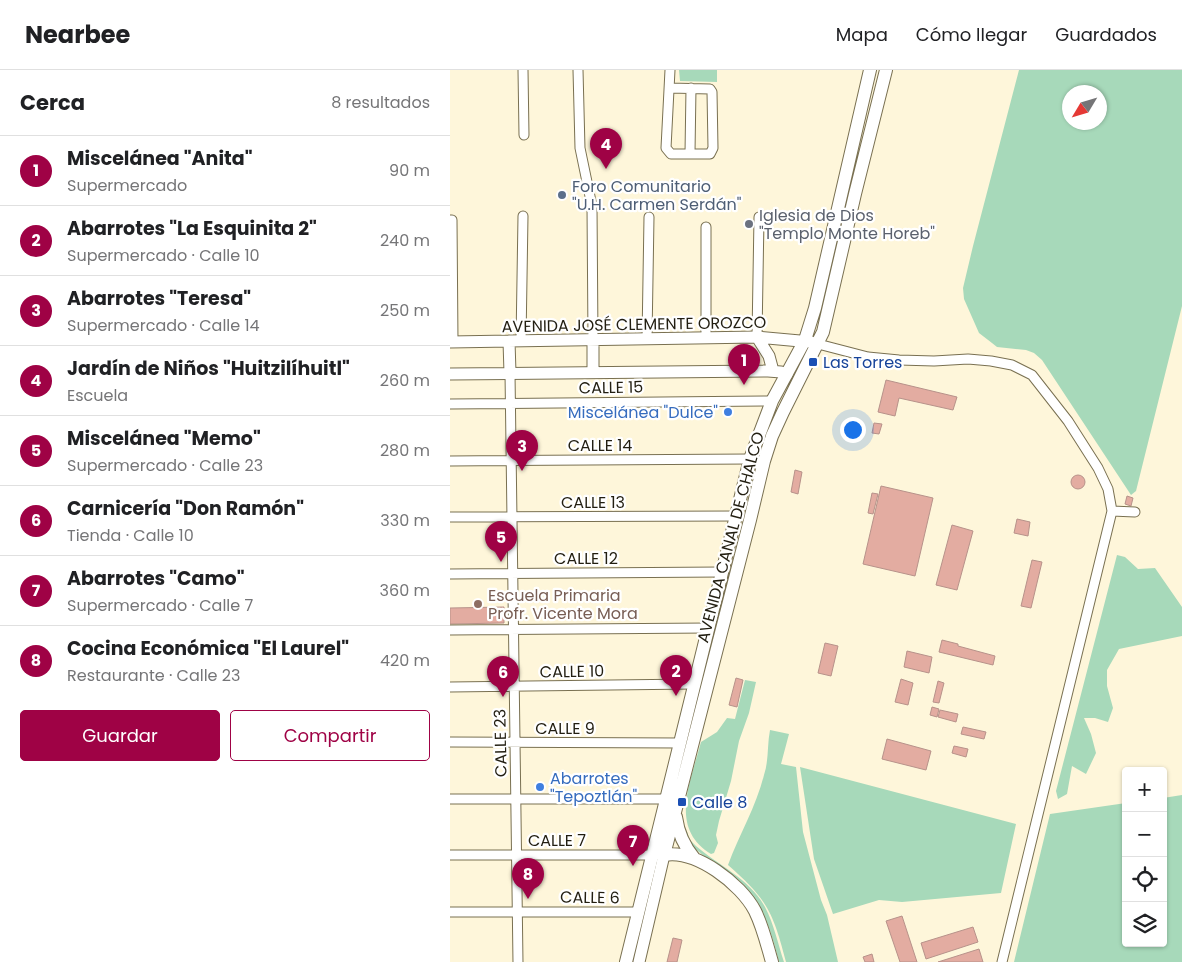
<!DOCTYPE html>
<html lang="es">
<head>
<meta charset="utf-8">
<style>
  body { margin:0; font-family:Poppins,sans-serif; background:#f2f2f2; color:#202124 }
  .controls { position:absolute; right:15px; bottom:15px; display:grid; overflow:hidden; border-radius:5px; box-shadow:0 1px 4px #0004 }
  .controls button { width:45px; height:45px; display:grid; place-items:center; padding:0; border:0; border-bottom:1px solid #e0e0e0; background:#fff; color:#202124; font:25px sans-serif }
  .compass { position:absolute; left:612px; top:15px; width:45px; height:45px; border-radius:50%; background:#fff; box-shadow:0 1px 4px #0004; rotate:232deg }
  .you { position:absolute; left:402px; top:359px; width:18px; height:18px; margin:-12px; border:4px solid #fff; border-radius:50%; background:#1a73e8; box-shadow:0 0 0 8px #1a73e833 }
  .badge { display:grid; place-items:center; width:32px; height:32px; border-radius:50%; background:#9f0245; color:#fff; font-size:16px; font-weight:700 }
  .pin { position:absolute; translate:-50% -41px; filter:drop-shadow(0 1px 2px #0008) }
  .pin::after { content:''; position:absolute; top:26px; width:18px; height:15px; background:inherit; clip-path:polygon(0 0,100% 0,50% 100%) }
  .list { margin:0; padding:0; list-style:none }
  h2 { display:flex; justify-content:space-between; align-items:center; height:65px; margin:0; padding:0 20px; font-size:21px }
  h2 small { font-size:16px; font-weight:400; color:#757577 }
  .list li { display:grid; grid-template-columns:32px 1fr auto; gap:15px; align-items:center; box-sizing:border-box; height:70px; padding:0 20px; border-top:1px solid #e0e0e0 }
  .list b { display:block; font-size:19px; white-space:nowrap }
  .list p { margin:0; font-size:16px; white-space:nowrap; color:#757577 }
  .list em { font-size:16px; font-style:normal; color:#757577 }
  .actions { display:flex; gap:10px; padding:15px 20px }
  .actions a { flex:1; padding:11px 0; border:1px solid #9f0245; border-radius:5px; text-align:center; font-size:18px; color:#9f0245 }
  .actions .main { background:#9f0245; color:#fff }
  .icon { flex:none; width:28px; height:28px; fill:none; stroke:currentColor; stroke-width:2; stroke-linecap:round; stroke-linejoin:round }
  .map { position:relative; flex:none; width:732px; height:892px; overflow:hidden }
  header { display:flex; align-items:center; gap:30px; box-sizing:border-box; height:70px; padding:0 25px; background:#fff; border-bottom:1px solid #e0e0e0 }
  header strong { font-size:24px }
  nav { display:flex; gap:28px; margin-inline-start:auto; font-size:18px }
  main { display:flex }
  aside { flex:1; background:#fff }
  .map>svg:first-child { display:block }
  .green { fill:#a7d9ba; fill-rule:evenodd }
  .building { fill:#e3aca1; stroke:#b7928a }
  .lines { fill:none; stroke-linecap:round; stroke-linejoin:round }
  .minor-casing { stroke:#797051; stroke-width:11 }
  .tertiary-casing { stroke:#797051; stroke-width:13 }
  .secondary-casing { stroke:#797051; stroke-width:14 }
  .minor { stroke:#fff; stroke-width:9 }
  .tertiary { stroke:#fff; stroke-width:11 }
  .secondary { stroke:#fff; stroke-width:12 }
  .service-dot { fill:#5c6f8a; stroke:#fff; stroke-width:2 }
  .worship-dot { fill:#6b7280; stroke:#fff; stroke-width:2 }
  .transit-dot { fill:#1a4fb4; stroke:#fff; stroke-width:2 }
  .shop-dot { fill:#3f7fe0; stroke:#fff; stroke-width:2 }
  .education-dot { fill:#8d6e63; stroke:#fff; stroke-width:2 }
  .labels { text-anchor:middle; stroke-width:4.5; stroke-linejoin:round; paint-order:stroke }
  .service-label { font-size:16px; fill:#4e5e75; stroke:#fff; text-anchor:start }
  .worship-label { font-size:16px; fill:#5b616d; stroke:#fff; text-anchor:start }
  .street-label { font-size:16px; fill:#221e11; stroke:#fff }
  .transit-label { font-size:16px; fill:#164399; stroke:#fff; text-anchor:start }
  .shop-label { font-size:16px; fill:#366cbe; stroke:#fff; text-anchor:end }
  .education-label { font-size:16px; fill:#785e54; stroke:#fff; text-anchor:start }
</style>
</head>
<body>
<header>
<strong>Nearbee</strong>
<nav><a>Mapa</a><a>Cómo llegar</a><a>Guardados</a></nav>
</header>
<main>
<aside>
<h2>Cerca<small>8 resultados</small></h2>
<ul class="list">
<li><span class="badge">1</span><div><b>Miscelánea &quot;Anita&quot;</b><p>Supermercado</p></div><em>90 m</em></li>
<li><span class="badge">2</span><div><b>Abarrotes &quot;La Esquinita 2&quot;</b><p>Supermercado · Calle 10</p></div><em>240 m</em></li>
<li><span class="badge">3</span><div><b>Abarrotes &quot;Teresa&quot;</b><p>Supermercado · Calle 14</p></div><em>250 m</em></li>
<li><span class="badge">4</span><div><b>Jardín de Niños &quot;Huitzilíhuitl&quot;</b><p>Escuela</p></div><em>260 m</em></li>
<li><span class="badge">5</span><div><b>Miscelánea &quot;Memo&quot;</b><p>Supermercado · Calle 23</p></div><em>280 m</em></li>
<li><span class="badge">6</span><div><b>Carnicería &quot;Don Ramón&quot;</b><p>Tienda · Calle 10</p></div><em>330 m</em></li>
<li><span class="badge">7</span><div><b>Abarrotes &quot;Camo&quot;</b><p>Supermercado · Calle 7</p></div><em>360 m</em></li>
<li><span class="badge">8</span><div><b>Cocina Económica &quot;El Laurel&quot;</b><p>Restaurante · Calle 23</p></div><em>420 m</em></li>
</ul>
<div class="actions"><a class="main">Guardar</a><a>Compartir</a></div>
</aside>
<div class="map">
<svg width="732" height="892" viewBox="0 0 732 892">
  <rect width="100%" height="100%" fill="#fef6da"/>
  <path class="green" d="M229 0H267V12L230 11Z
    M569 0H732V236L686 421 681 425 592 290 584 283 576 280 547 277 542 273 529 263 514 229 513 218 523 176ZM620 22H650V52H620Z
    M667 485 675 487 688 499 705 498 732 537V566L669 579 657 600V616L663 638 658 652 645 648H634L641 664 646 683 636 704 622 696 617 724 608 729 606 721Z
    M295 610 306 612 299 643 289 671 281 711 269 751 266 765 268 773 264 783 261 784C218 758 241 711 251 672L267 662 277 648 285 649Z
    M320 660 339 664 331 694 346 697 353 762 371 830 377 845 388 892H336C323 842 317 829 278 795 289 765 306 737 314 705 319 690 317 675 320 660Z
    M350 697 566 754 551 823 452 832 429 830 383 844 364 789Z
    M732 725V892H564L600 744 676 733V873H713V728Z
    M236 759 240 770 246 776C269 796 300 809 315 837 324 854 328 874 334 892H329C321 860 312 830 285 808 272 798 257 789 244 778L239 773Z"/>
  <path class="building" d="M436 310 507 327 503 340 449 328 445 346 428 342Z
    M424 353 432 354 429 364 422 363Z
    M345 400 352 402 348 424 341 422Z
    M621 412a7 7 0 1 1 14 0a7 7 0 1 1-14 0Z
    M431 416 483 428 465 506 413 494Z
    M422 423 428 424 423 444 418 443Z
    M677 426 683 428 681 436 675 434Z
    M567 449 580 452 578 466 564 463Z
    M502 455 523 461 507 520 486 515Z
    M582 490 592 492 581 538 571 536Z
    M54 537V553L0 554V538Z
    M492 570 508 574V576L545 586 543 595 489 582Z
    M375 573 388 576 381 606 368 603Z
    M457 581 482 587 479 603 454 597Z
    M286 608 293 610 287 637 279 635Z
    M451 609 463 613 458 635 445 632Z
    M488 611 494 613 489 633 483 632Z
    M482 637 489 639 487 647 480 645Z
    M490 640 508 644 506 652 488 647Z
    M513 657 536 662 534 669 511 664Z
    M437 669 481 681 476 700 432 689Z
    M504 676 518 679 516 687 502 683Z
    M452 846 467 892H450L436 851Z
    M523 857 528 872 476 889 471 873Z
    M223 868 232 870 227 892H217Z
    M529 879 533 892H488Z
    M422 884 424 892H415L413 887Z"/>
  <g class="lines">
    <g class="minor-casing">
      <path id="minor" d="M73 0 74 65
        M128 0 130 78 142 136 143 270
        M220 18 260 19 262 22 263 78 260 84H221L216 78 220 0
        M240 83 241 18
        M0 150H2L3 272
        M256 157V268
        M307 267 309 147
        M197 269 199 147
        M71 271 73 146
        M368 274 418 287 449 290 484 291 518 289 541 291 562 295 582 305 618 351 648 398 658 419 662 441 552 892
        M60 303 68 892
        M0 334 322 331
        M0 391 300 389
        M662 441 685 442
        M0 447 287 446
        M0 504 272 502
        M0 560 259 558
        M0 617 243 614
        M0 672 230 673
        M0 729H216
        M0 785H207
        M0 842H189"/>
    </g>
    <g class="tertiary-casing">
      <path id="tertiary" d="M307 267 319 286 323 301
        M143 270V302
        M59 271 60 303
        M0 272 307 267 361 272
        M0 304 318 301 331 302 337 304
        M189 892 214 785"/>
    </g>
    <g class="secondary-casing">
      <path id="secondary" d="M226 747C228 762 234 776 244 788
        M176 892 300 389 322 331 355 270 365 238 420 0
        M322 892C317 875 313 857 305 841 291 814 246 779 214 785L300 450 314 391 322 366 333 342 373 262 405 124 436 0"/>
    </g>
    <use href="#minor" class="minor"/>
    <use href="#tertiary" class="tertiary"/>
    <use href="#secondary" class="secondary"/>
  </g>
  <circle class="service-dot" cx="112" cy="125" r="5"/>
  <circle class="worship-dot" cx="299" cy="154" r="5"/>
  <g class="transit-dot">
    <rect x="358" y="287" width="10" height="10" rx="2.5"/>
    <rect x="227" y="727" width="10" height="10" rx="2.5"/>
  </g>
  <g class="shop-dot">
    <circle cx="278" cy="342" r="5"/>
    <circle cx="90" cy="717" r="5"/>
  </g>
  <circle class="education-dot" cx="28" cy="534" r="5"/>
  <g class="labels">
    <g class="service-label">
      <text x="122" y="122">Foro Comunitario<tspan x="122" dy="18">"U.H. Carmen Serdán"</tspan></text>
    </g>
    <g class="worship-label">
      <text x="309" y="151">Iglesia de Dios<tspan x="309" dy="18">"Templo Monte Horeb"</tspan></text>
    </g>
    <g class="street-label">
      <text transform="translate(184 254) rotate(-1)" y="6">AVENIDA JOSÉ CLEMENTE OROZCO</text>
      <text transform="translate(161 317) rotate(-1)" y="6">CALLE 15</text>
      <text x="150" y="381">CALLE 14</text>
      <text x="143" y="438">CALLE 13</text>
      <text transform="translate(280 467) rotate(-75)" y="6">AVENIDA CANAL DE CHALCO</text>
      <text x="136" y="494">CALLE 12</text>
      <text transform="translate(122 601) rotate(-1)" y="6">CALLE 10</text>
      <text x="115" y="664">CALLE 9</text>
      <text transform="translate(50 673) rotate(-91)" y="6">CALLE 23</text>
      <text x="107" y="776">CALLE 7</text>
      <text transform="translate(140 827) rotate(1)" y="6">CALLE 6</text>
    </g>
    <g class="transit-label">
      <text x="373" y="298">Las Torres</text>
      <text x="242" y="738">Calle 8</text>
    </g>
    <g class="shop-label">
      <text x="268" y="348">Miscelánea "Dulce"</text>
      <text x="100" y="714" text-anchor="start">Abarrotes<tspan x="100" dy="18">"Tepoztlán"</tspan></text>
    </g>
    <g class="education-label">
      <text x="38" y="531">Escuela Primaria<tspan x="38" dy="18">Profr. Vicente Mora</tspan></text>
    </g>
  </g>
</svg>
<div class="controls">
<button>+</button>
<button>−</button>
<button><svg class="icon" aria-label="locate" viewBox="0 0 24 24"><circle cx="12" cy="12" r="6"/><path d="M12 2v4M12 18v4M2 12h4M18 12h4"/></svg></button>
<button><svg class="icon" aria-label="layers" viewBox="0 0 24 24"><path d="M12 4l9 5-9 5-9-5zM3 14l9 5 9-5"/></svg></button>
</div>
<svg class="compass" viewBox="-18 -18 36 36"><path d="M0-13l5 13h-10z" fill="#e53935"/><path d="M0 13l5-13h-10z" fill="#757577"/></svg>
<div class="you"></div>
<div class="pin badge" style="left:294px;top:315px">1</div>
<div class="pin badge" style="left:226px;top:626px">2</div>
<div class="pin badge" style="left:72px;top:401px">3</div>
<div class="pin badge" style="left:156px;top:99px">4</div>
<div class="pin badge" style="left:51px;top:492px">5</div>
<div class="pin badge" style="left:53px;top:627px">6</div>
<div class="pin badge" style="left:183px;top:796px">7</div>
<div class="pin badge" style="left:78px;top:829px">8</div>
</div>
</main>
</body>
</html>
